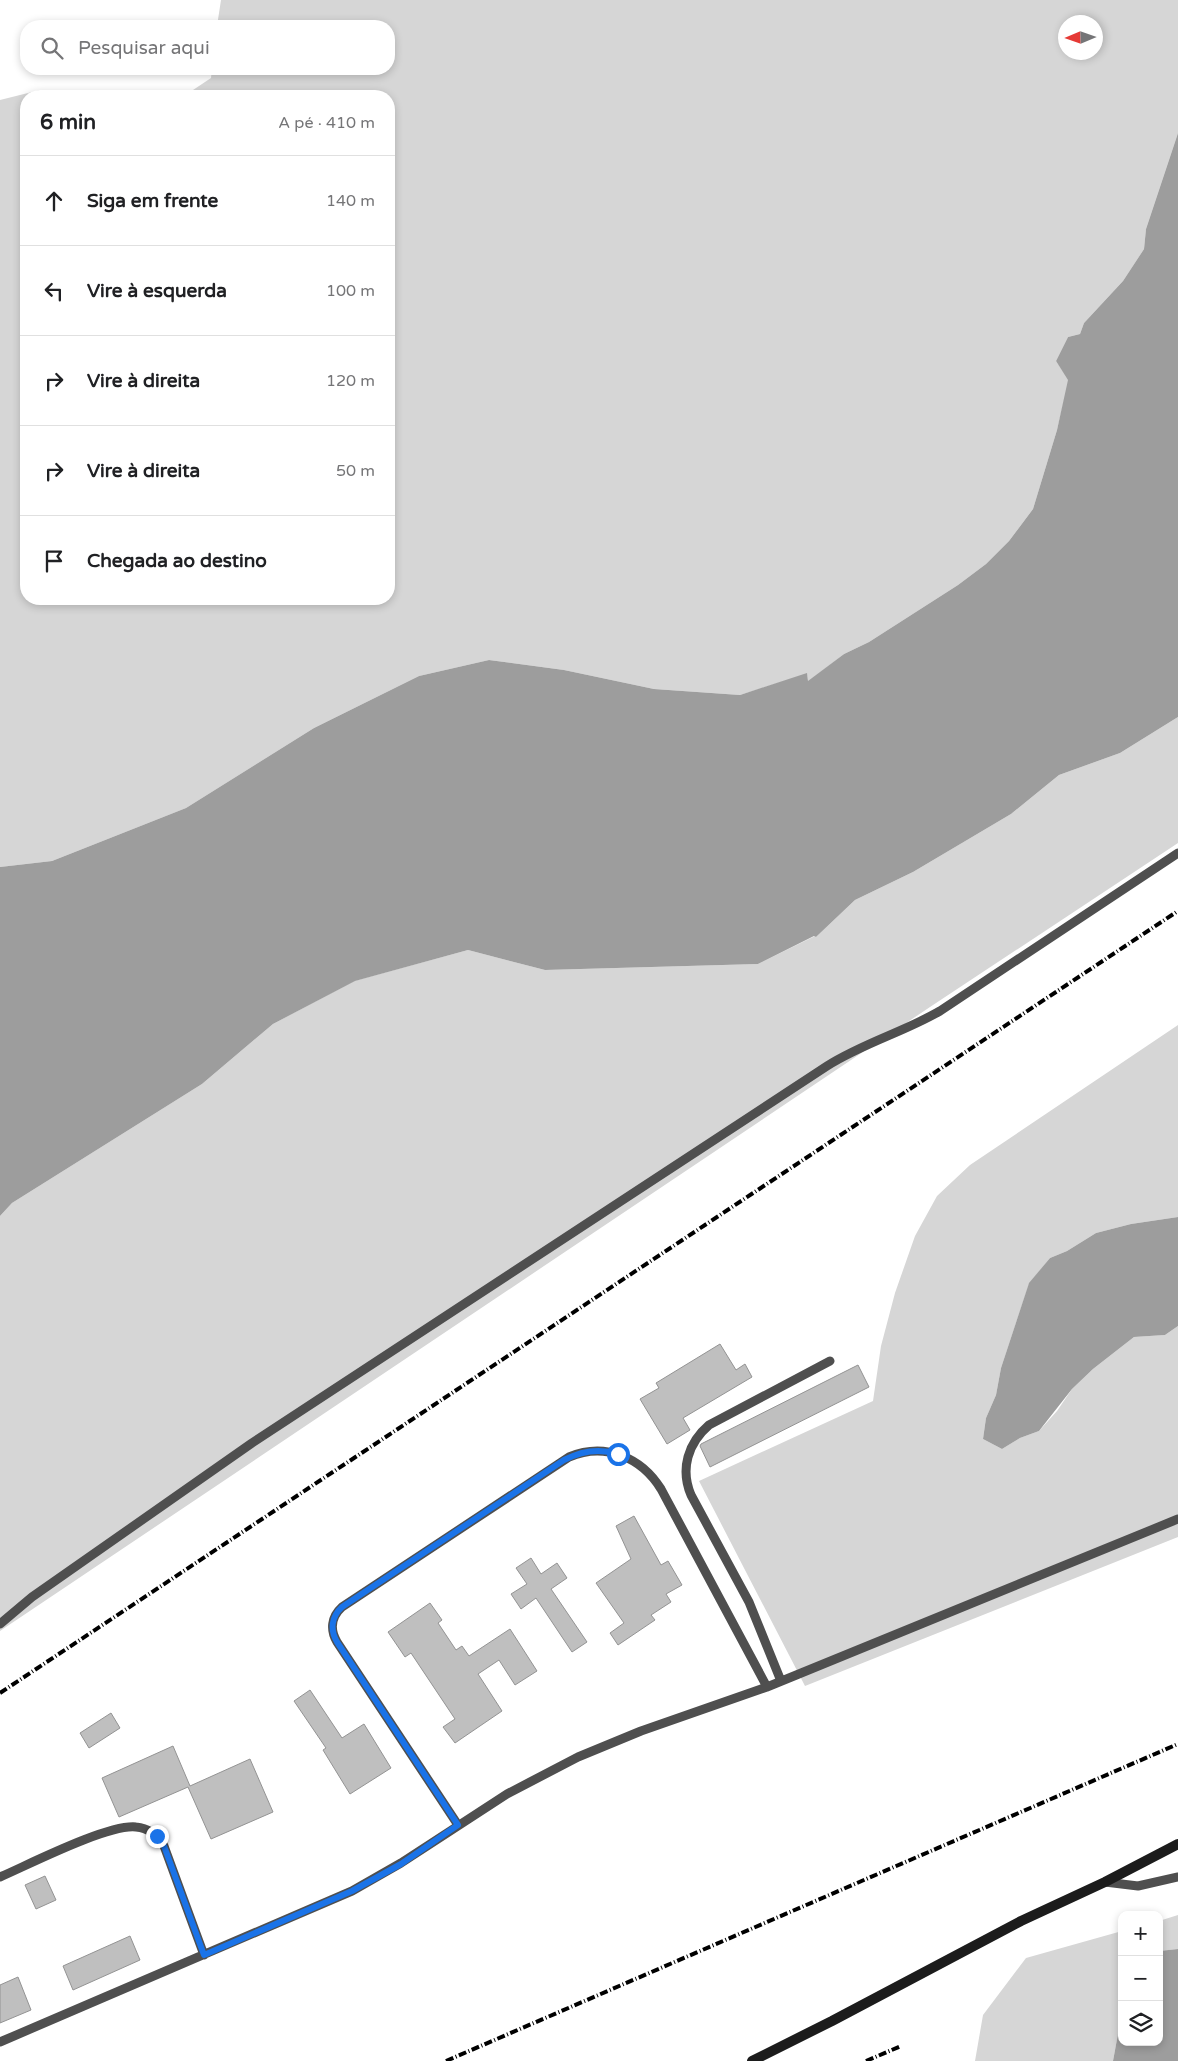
<!DOCTYPE html>
<html lang="pt">
<head>
<meta charset="utf-8">
<style>
  body { margin:0; font-family:"Varela Round",sans-serif; background:#f2f2f2; color:#202124 }
  .controls { position:absolute; right:15px; bottom:15px; display:grid; overflow:hidden; border-radius:10px; box-shadow:0 2px 8px #0003 }
  .controls button { width:45px; height:45px; display:grid; place-items:center; padding:0; border:0; border-bottom:1px solid #e0e0e0; background:#fff; color:#202124; font:25px sans-serif }
  .compass { position:absolute; left:1058px; top:15px; width:45px; height:45px; border-radius:50%; background:#fff; box-shadow:0 2px 8px #0003; rotate:268deg }
  .stop { position:absolute; width:15px; height:15px; margin:-11px; border:4px solid #1a73e8; border-radius:50%; background:#fff }
  .stop.end { background:#1a73e8; border-color:#fff; box-shadow:0 1px 5px #0008 }
  .list { margin:0; padding:0; list-style:none }
  h2 { display:flex; justify-content:space-between; align-items:center; height:65px; margin:0; padding:0 20px; font-size:21px }
  h2 small { font-size:16px; font-weight:400; color:#757577 }
  .list li { display:grid; grid-template-columns:32px 1fr auto; gap:15px; align-items:center; box-sizing:border-box; height:90px; padding:0 20px; border-top:1px solid #e0e0e0 }
  .list b { display:block; font-size:19px; white-space:nowrap }
  .list em { font-size:16px; font-style:normal; color:#757577 }
  .icon { flex:none; width:28px; height:28px; fill:none; stroke:currentColor; stroke-width:2; stroke-linecap:round; stroke-linejoin:round }
  .map { position:relative; flex:none; width:1178px; height:2061px; overflow:hidden }
  .search { position:absolute; background:#fff; box-shadow:0 2px 8px #0003; left:20px; top:20px; width:375px; height:55px; display:flex; align-items:center; gap:12px; box-sizing:border-box; padding:0 18px; border-radius:20px; color:#757577; font-size:19px }
  .panel { position:absolute; background:#fff; box-shadow:0 2px 8px #0003; left:20px; top:90px; width:375px; height:515px; border-radius:20px }
  .map>svg:first-child { display:block }
  .green { fill:#d6d6d6; fill-rule:evenodd }
  .water { fill:#9d9d9d }
  .building { fill:#bfbfbf; stroke:#939393 }
  .lines { fill:none; stroke-linecap:round; stroke-linejoin:round }
  .lane { stroke:#4f4f4f; stroke-width:9 }
  .secondary { stroke:#1c1c1c; stroke-width:10 }
  .rail { stroke:#000; stroke-width:4; stroke-dasharray:8 2.5 1 2.5; stroke-linecap:butt }
  .route { stroke:#1a73e8; stroke-width:6 }
</style>
</head>
<body>
<div class="map">
<svg width="1178" height="2061" viewBox="0 0 1178 2061">
  <rect width="100%" height="100%" fill="#fff"/>
  <path class="green" d="M221 0H1178V133L1146 229 1144 249 1123 281 1084 323 1080 334 1068 337 1056 361 1069 380 1057 430 1033 509 1009 541 986 564 958 585 869 642 844 654 808 682 807 674 740 695 654 689 564 670 489 660 419 676 314 728 186 808 52 861 0 867V100L40 90 82 96H26V599H389V96H184L211 78 212 69H389V26H217ZM1066 22H1096V52H1066Z
    M1178 717V843L930 1007 0 1631V1216L12 1203 202 1084 273 1024 354 981 468 950 545 970 758 964 815 936 816 937 855 900 913 872 1011 814 1059 775 1120 753Z
    M1178 1025V1217L1131 1224 1096 1233 1067 1251 1050 1258 1029 1284 1001 1368 996 1395 986 1418 983 1439 1002 1449 1020 1438 1039 1431 1057 1411 1072 1389 1093 1369 1134 1337 1165 1335 1178 1326V1537L805 1686 699 1481 873 1401 881 1346 895 1293 915 1236 937 1196 970 1165Z
    M1178 1915V1949L1159 1951V1921Z
    M1122 1931V2012L1113 2061H975L983 2015 1026 1958Z"/>
  <path class="water" d="M1178 133V717L1120 753 1059 775 1011 814 913 872 855 900 816 937 814 936 758 964 545 970 468 950 355 981 273 1024 202 1084 12 1203 0 1216V867L52 861 186 808 314 728 419 676 489 660 564 670 654 689 740 695 807 673 808 681 844 654 869 642 958 585 986 564 1009 541 1033 509 1057 430 1068 380 1056 361 1068 337 1080 334 1084 323 1123 281 1144 249 1146 229Z
    M1178 1217V1326L1165 1335 1134 1337 1093 1369 1072 1389 1039 1431 1020 1438 1002 1449 983 1439 986 1418 996 1395 1001 1368 1029 1283 1050 1258 1067 1251 1096 1233 1131 1224Z
    M1178 1949V2061H1113L1122 2012V2042H1159V1951Z"/>
  <path class="building" d="M720 1344 736 1370 745 1364 752 1377 683 1418 690 1430 667 1444 640 1399 659 1388 656 1383Z
    M858 1365 869 1387 710 1467 700 1446 701 1444Z
    M634 1516 661 1565 668 1561 682 1585 666 1594 671 1602 651 1615 655 1620 618 1645 610 1633 624 1623 596 1583 631 1559 616 1526Z
    M531 1558 541 1574 557 1563 567 1578 551 1589 587 1642 572 1652 536 1598 521 1609 511 1594 527 1584 516 1568Z
    M430 1603 442 1620 438 1623 456 1650 462 1646 469 1656 510 1629 537 1671 515 1685 499 1660 478 1674 502 1711 455 1743 443 1727 455 1719 411 1653 405 1657 388 1632Z
    M310 1690 342 1738 364 1724 391 1768 350 1794 323 1750 326 1748 294 1701Z
    M111 1713 120 1728 89 1748 80 1733Z
    M173 1746 190 1786 250 1759 273 1812 211 1839 188 1787 119 1817 102 1778Z
    M45 1876 56 1900 36 1909 25 1885Z
    M130 1936 140 1960 73 1990 63 1966Z
    M18 1977 31 2010 0 2023V1985Z"/>
  <g class="lines">
    <path class="lane" d="M0 1624 32 1597 252 1443 827 1066C863 1043 904 1032 940 1011L1178 853
      M781 1681 749 1602 691 1495C680 1469 688 1443 709 1425L830 1361
      M458 1825 337 1642C330 1630 331 1617 342 1607L569 1457C605 1442 641 1457 661 1489L767 1687
      M0 1877C30 1864 108 1824 136 1827 149 1828 158 1836 164 1846L204 1955
      M1105 1882 1138 1886 1178 1877
      M0 2042 352 1891 401 1863 507 1794 578 1757 641 1731 767 1687 1178 1519"/>
    <path class="secondary" d="M752 2061 832 2021 1021 1921 1105 1882 1178 1844"/>
    <path class="rail" d="M0 1693 1178 911
      M446 2061 1178 1744
      M866 2061 901 2046"/>
  </g>
  <g class="lines">
    <path class="route" d="M157 1836 164 1846 204 1955 352 1891 401 1864 458 1825 337 1642C330 1630 331 1617 342 1607L564 1460C581 1451 599 1448 618 1454"/>
  </g>
</svg>
<div class="controls">
<button>+</button>
<button>−</button>
<button><svg class="icon" aria-label="layers" viewBox="0 0 24 24"><path d="M12 4l9 5-9 5-9-5zM3 14l9 5 9-5"/></svg></button>
</div>
<svg class="compass" viewBox="-18 -18 36 36"><path d="M0-13l5 13h-10z" fill="#e53935"/><path d="M0 13l5-13h-10z" fill="#757577"/></svg>
<div class="stop" style="left:618px;top:1454px"></div>
<div class="stop end" style="left:157px;top:1836px"></div>
<div class="search"><svg class="icon" aria-label="search" viewBox="0 0 24 24"><circle cx="10" cy="10" r="6"/><path d="M15 15l6 6"/></svg>Pesquisar aqui</div>
<section class="panel">
<h2>6 min<small>A pé · 410 m</small></h2>
<ul class="list">
<li><svg class="icon" aria-label="ahead" viewBox="0 0 24 24"><path d="M12 20V5M6 11l6-6 6 6"/></svg><div><b>Siga em frente</b></div><em>140 m</em></li>
<li><svg class="icon" aria-label="left" viewBox="0 0 24 24"><path d="M17 20v-9H6M10 6l-5 5 5 5"/></svg><div><b>Vire à esquerda</b></div><em>100 m</em></li>
<li><svg class="icon" aria-label="right" viewBox="0 0 24 24"><path d="M7 20v-9h11M14 6l5 5-5 5"/></svg><div><b>Vire à direita</b></div><em>120 m</em></li>
<li><svg class="icon" aria-label="right" viewBox="0 0 24 24"><path d="M7 20v-9h11M14 6l5 5-5 5"/></svg><div><b>Vire à direita</b></div><em>50 m</em></li>
<li><svg class="icon" aria-label="arrive" viewBox="0 0 24 24"><path d="M6 21V4h12l-3 4 3 4H6"/></svg><div><b>Chegada ao destino</b></div></li>
</ul>
</section>
</div>
</body>
</html>
